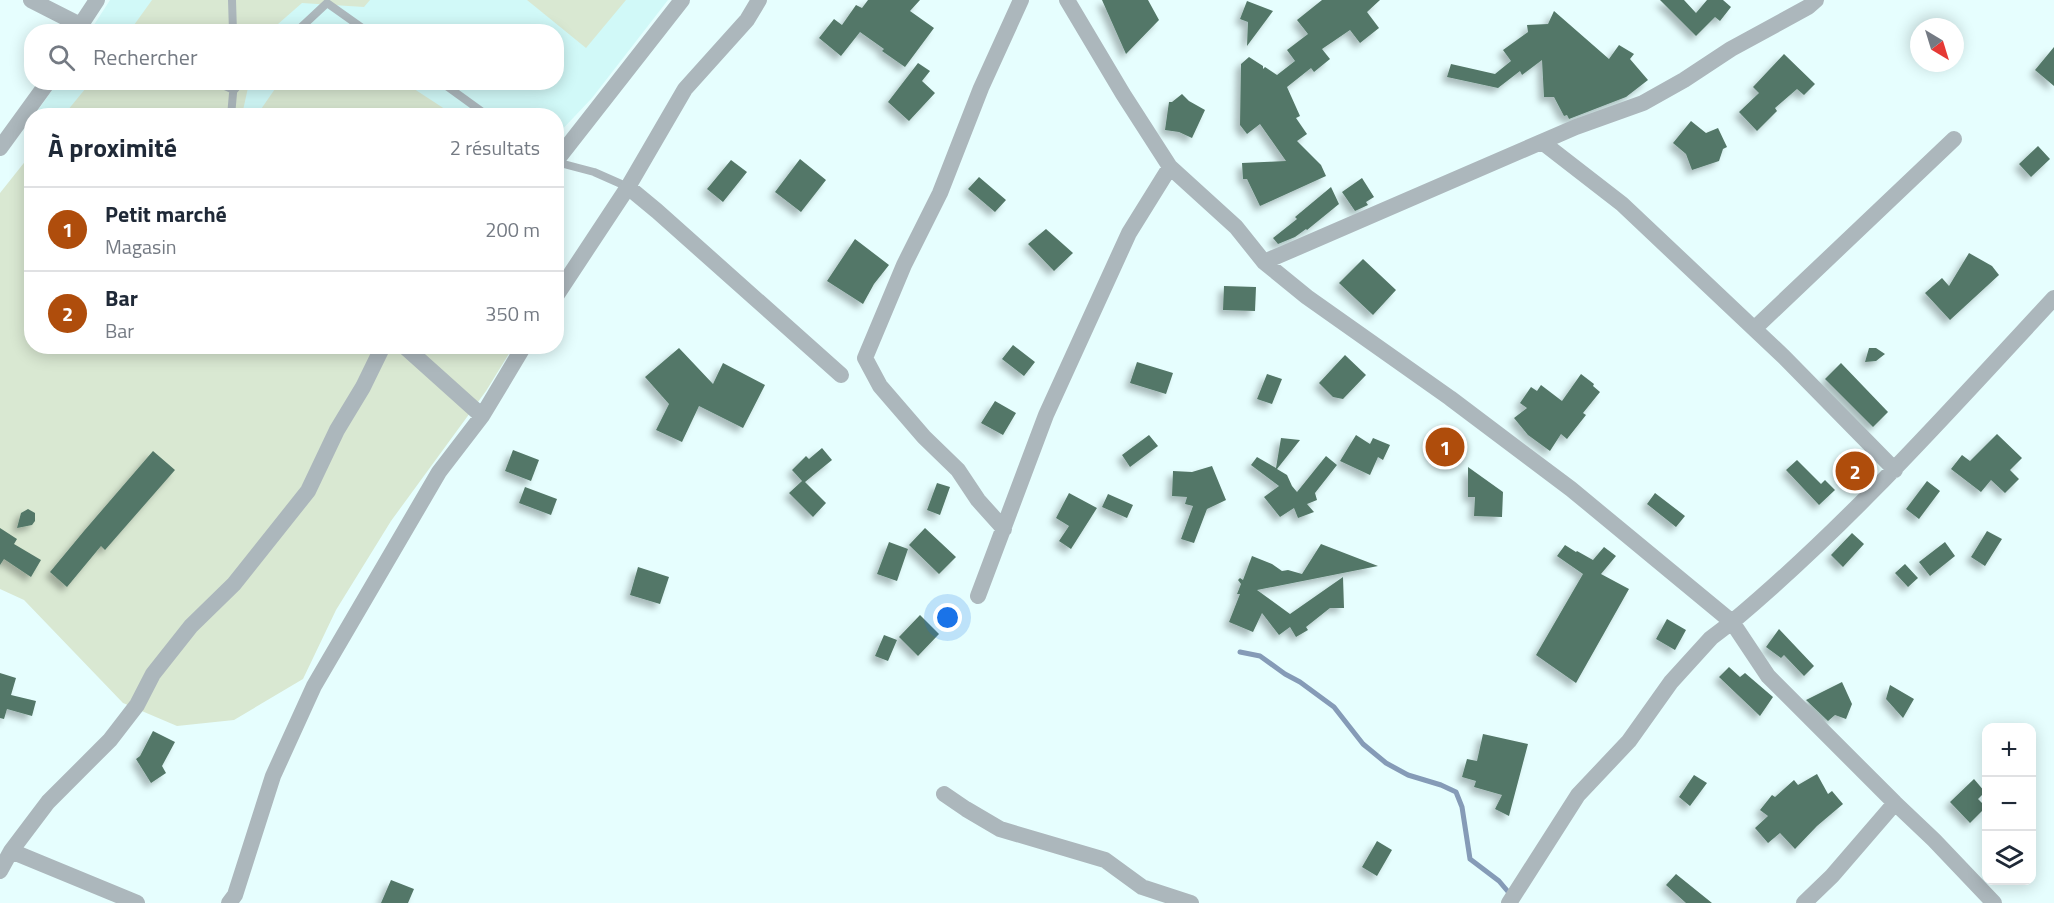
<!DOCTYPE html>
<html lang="fr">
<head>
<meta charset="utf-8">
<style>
  body { margin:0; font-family:"Titillium Web",sans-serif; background:#f2f2f3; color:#1f2937 }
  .controls { position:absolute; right:18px; bottom:18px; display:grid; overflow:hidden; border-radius:12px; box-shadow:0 3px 15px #0003 }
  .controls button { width:54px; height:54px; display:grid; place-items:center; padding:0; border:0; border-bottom:2px solid #e0e1e3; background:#fff; color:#1f2937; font:30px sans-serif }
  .compass { position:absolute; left:1910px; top:18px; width:54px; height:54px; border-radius:50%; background:#fff; box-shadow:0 3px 15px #0003; rotate:142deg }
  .you { position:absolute; left:948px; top:618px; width:21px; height:21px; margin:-15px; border:4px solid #fff; border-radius:50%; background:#1a73e8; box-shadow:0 0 0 9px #1a73e833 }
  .badge { display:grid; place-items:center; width:39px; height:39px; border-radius:50%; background:#af4d0c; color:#fff; font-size:20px; font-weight:700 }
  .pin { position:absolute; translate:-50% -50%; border:3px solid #fff; box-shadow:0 2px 6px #0006 }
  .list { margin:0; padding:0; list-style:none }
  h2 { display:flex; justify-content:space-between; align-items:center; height:78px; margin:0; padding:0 24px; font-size:26px }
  h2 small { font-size:20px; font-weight:400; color:#747a83 }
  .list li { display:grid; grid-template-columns:39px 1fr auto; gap:18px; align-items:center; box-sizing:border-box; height:84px; padding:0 24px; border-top:2px solid #e0e1e3 }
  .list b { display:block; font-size:22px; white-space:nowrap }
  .list p { margin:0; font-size:20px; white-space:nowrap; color:#747a83 }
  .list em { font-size:20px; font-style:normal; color:#747a83 }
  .icon { flex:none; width:33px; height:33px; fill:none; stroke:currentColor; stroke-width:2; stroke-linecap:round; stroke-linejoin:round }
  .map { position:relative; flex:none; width:2054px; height:903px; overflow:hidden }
  .search { position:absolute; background:#fff; box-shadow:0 3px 15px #0003; left:24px; top:24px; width:540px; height:66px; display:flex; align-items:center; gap:15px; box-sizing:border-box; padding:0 21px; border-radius:24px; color:#747a83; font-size:22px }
  .panel { position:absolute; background:#fff; box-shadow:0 3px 15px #0003; left:24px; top:108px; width:540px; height:246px; border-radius:24px }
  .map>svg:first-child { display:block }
  .built { fill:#d1f9f8 }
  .green { fill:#d9e8d2 }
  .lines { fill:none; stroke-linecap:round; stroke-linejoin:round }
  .stream { stroke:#859bb7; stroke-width:5 }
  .building { fill:#537767; filter:url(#shadow) }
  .lane { stroke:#acb7bc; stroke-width:8 }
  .street { stroke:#acb7bc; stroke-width:16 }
</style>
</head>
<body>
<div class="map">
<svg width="2054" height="903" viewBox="0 0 2054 903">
  <defs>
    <filter id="shadow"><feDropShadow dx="-5" dy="5" stdDeviation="3" flood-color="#0004"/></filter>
  </defs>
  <rect width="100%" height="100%" fill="#e6fefe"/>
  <path class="built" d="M110 0H668L592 98 557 135 556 116H34L57 83 556 82V32L90 31Z"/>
  <path class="green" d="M152 0H370L364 7 302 3 270 31 129 32Z
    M527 0H626L586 48Z
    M90 83H249L242 115 63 116Z
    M279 83H405L454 115H257Z
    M31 154 32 346 513 347 486 391 391 521 336 610 303 679 234 720 177 726 123 703 24 600 0 589V193Z"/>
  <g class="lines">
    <path class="stream" d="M1240 652 1260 656 1285 674 1300 682 1334 707 1363 744 1386 763 1408 775 1441 785 1456 792 1462 807 1470 859 1499 881 1510 894"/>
  </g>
  <path class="building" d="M868 0H920L910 11 934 28 905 67 882 51 884 49 860 32 841 56 819 38 834 19 842 25 856 5 862 8Z
    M1102 0H1148L1159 20 1126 54Z
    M1322 0H1380L1367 12 1379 28 1360 43 1350 30 1322 49 1330 59 1314 72 1311 68 1287 87 1300 116 1296 118 1307 134 1297 141 1321 165 1326 176 1260 206 1247 179H1243L1242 163 1286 161 1260 124 1247 134 1240 125 1241 64 1249 57 1263 66V69L1265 67 1277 75 1295 61 1287 50 1308 34 1297 20Z
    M1660 0H1684L1696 13 1707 0H1723L1731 7 1720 21 1715 17 1696 36Z
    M1247 1 1273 11 1247 46 1248 22 1240 19Z
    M1554 11 1609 59 1619 45 1634 54 1630 59 1648 80 1626 97 1569 119 1567 115 1564 116 1554 97H1544L1542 60 1522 75 1520 71 1498 88 1447 77 1451 64 1495 74 1511 61 1503 50 1528 32 1527 25 1548 24Z
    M2054 47V86L2035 70Z
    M1784 54 1815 84 1804 95 1797 89 1775 108 1777 111 1757 131 1739 112 1759 93 1753 87Z
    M918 63 930 71 922 81 935 93 909 121 888 102Z
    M1182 94 1189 101 1205 110 1192 138 1179 132 1165 130 1169 102H1172Z
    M1691 121 1706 133 1718 128 1727 147 1723 149 1719 161 1692 170 1686 154 1673 143Z
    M2038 146 2050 159 2031 177 2019 164Z
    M800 159 826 180 801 212 775 192Z
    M731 160 747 172 723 202 707 189Z
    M979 177 1006 200 995 212 968 189Z
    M1362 178 1374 197 1366 202 1368 205 1355 211 1342 192Z
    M1331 187 1339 204 1307 230 1306 229 1295 237 1278 244 1273 238 1297 219 1295 217Z
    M1046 229 1073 253 1054 271 1028 244Z
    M855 239 889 265 874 284 863 304 827 281Z
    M1969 253 1992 266 1999 275 1950 320 1925 293 1942 278 1949 286Z
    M1363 259 1396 290 1373 315 1339 283Z
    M1224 286 1256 287 1255 311 1223 310Z
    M1013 345 1035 362 1024 376 1002 359Z
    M679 348 713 384 723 363 765 385 743 428 699 406 682 442 656 430 669 404 645 377Z
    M1869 348H1876L1885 354 1876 361 1865 362Z
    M1345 355 1366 375 1343 399 1333 397 1319 383Z
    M1137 362 1173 373 1166 394 1130 383Z
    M1841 363 1888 412 1873 427 1825 379Z
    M1267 374 1282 379 1272 404 1257 399Z
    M1581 374 1594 384 1593 386 1600 392 1583 413 1586 415 1567 439 1561 434 1550 451 1528 435 1514 418 1527 408 1520 403 1531 387 1537 391 1541 385 1562 401Z
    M995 401 1016 413 1003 435 981 423Z
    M1997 434 2022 458 2010 470 2019 479 2005 493 1991 480 1981 492 1951 469 1962 455 1970 461Z
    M1149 435 1158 446 1130 467 1122 455Z
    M1356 435 1370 444 1373 438 1390 445 1383 460 1378 457 1370 475 1340 461Z
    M1281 438 1300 440 1277 469 1287 475 1292 486 1297 492 1326 456 1337 465 1315 493 1317 500 1307 504 1314 512 1298 518 1294 508 1280 517 1264 497 1279 486 1251 465 1257 457 1276 468Z
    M822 448 832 460 805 482 826 503 813 517 789 493 802 481 792 470 806 456 809 459Z
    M513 450 539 460 531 481 505 471Z
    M153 451 175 470 105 550 101 546 67 587 50 572 84 531Z
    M1797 460 1821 484 1825 480 1835 490 1819 505 1786 470Z
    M1212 466 1226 500 1207 509 1194 543 1181 539 1193 506 1185 504 1187 497 1172 496 1173 471 1192 472Z
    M1468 467 1503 492 1502 517 1474 516 1475 497H1468Z
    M1927 481 1940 491 1919 519 1906 509Z
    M937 483 950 487 940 515 927 510Z
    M525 487 557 499 551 515 519 503Z
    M1069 493 1097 508 1071 549 1059 541 1069 526 1056 518Z
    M1655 493 1685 516 1676 527 1647 504Z
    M1108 494 1133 505 1127 518 1102 507Z
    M28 509 35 513V521L32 525 17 528 21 513Z
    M0 528 17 539 14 544 41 560 31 577 4 559 0 565Z
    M925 528 956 557 939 574 909 545Z
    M1987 531 2002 539 1985 566 1971 557Z
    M1852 533 1864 544 1843 567 1831 555Z
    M889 542 908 549 897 581 877 574Z
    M1945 542 1955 556 1930 576 1919 562Z
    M1321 544 1378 566 1257 590 1290 614 1343 577 1344 608H1330L1306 627 1308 630 1296 637 1290 627 1279 635 1262 613 1253 632 1229 622 1240 594H1237L1241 584 1238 580 1240 578 1243 580 1252 556 1272 564 1282 571 1288 570 1302 574Z
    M1565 545 1576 552 1577 551 1593 560 1604 547 1616 556 1601 574 1629 589 1576 683 1536 655 1583 574 1557 556Z
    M1905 564 1918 578 1908 587 1895 573Z
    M638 567 669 577 660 604 630 595Z
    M920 615 939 634 918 656 899 637Z
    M1667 619 1686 630 1675 650 1656 639Z
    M1779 629 1814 666 1804 676 1784 655 1781 658 1766 647Z
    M884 635 897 640 888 661 875 656Z
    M1729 667 1740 677 1745 673 1773 697 1760 716 1719 677Z
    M0 673 16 678 11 695 36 701 32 716 7 709 4 719 0 718Z
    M1842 682 1852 704 1846 719 1835 715 1828 721 1806 700Z
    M1890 685 1914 699 1903 718 1886 699Z
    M153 731 175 742 162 766 166 773 151 783 136 759 140 756Z
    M1483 734 1528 744 1509 816 1495 809 1502 795 1474 787 1476 781 1462 777 1467 759 1477 761Z
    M1817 774 1828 794 1832 791 1843 804 1817 826 1795 849 1780 833 1768 843 1755 828 1768 816 1760 810 1772 795 1775 797 1794 780 1798 785Z
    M1694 775 1707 783 1690 806 1679 797Z
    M1974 779 1985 792 1978 799 1986 807 1970 823 1950 802Z
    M1377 841 1392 850 1377 876 1362 867Z
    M1676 874 1712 903H1686L1666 885Z
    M391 880 414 889 408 903H381Z"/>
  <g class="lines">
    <path class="lane" d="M232 0 233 32
      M80 26 94 32
      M296 32 327 3 368 32
      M216 82 234 90 241 82
      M441 82 488 116
      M231 116 234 82
      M556 162 594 172 628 187"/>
    <path class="street" d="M31 0 80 25
      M1067 0 1123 94 1170 167 1236 227 1264 262 1307 297 1450 398 1571 489 1732 622C1849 524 1950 410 2054 298
      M76 32 97 0
      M1542 142 1622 204 1784 357 1895 470
      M0 148 48 82
      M556 161 682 0
      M628 187 657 211 841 375
      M1264 262 1576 127 1643 103 1684 80 1731 49 1808 7 1816 0
      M556 296 628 187 685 89 747 20 759 0
      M1755 328 1954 139
      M404 346 482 416
      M1004 529 978 500 958 470 924 437 880 386 865 358 904 265 940 193 981 88 1021 0
      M978 596 1046 415 1129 233 1170 167
      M944 794 966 809 1000 829 1105 860 1142 887 1191 903
      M11 851 137 903
      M0 871 11 851 48 802 110 740 137 705 153 674 191 626 234 584 308 491 337 430 363 387 383 346
      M229 903 235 895 273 776 314 686 439 472 482 416 524 346
      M1509 903 1578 795 1629 741 1671 682 1711 638 1732 622 1768 676 1895 803 1934 840 1994 903
      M1804 903 1832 876 1895 803"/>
  </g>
</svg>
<div class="controls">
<button>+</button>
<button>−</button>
<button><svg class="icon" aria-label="layers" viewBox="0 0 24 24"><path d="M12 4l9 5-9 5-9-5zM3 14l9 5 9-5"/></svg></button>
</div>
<svg class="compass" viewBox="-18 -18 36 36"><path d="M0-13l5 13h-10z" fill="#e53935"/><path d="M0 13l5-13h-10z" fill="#747a83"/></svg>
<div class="you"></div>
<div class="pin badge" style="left:1445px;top:447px">1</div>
<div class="pin badge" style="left:1855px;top:471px">2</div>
<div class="search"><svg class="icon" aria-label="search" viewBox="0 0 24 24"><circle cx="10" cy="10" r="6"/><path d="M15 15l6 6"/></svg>Rechercher</div>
<section class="panel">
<h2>À proximité<small>2 résultats</small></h2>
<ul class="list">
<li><span class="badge">1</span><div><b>Petit marché</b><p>Magasin</p></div><em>200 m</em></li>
<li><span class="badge">2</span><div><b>Bar</b><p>Bar</p></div><em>350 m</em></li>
</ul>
</section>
</div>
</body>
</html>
